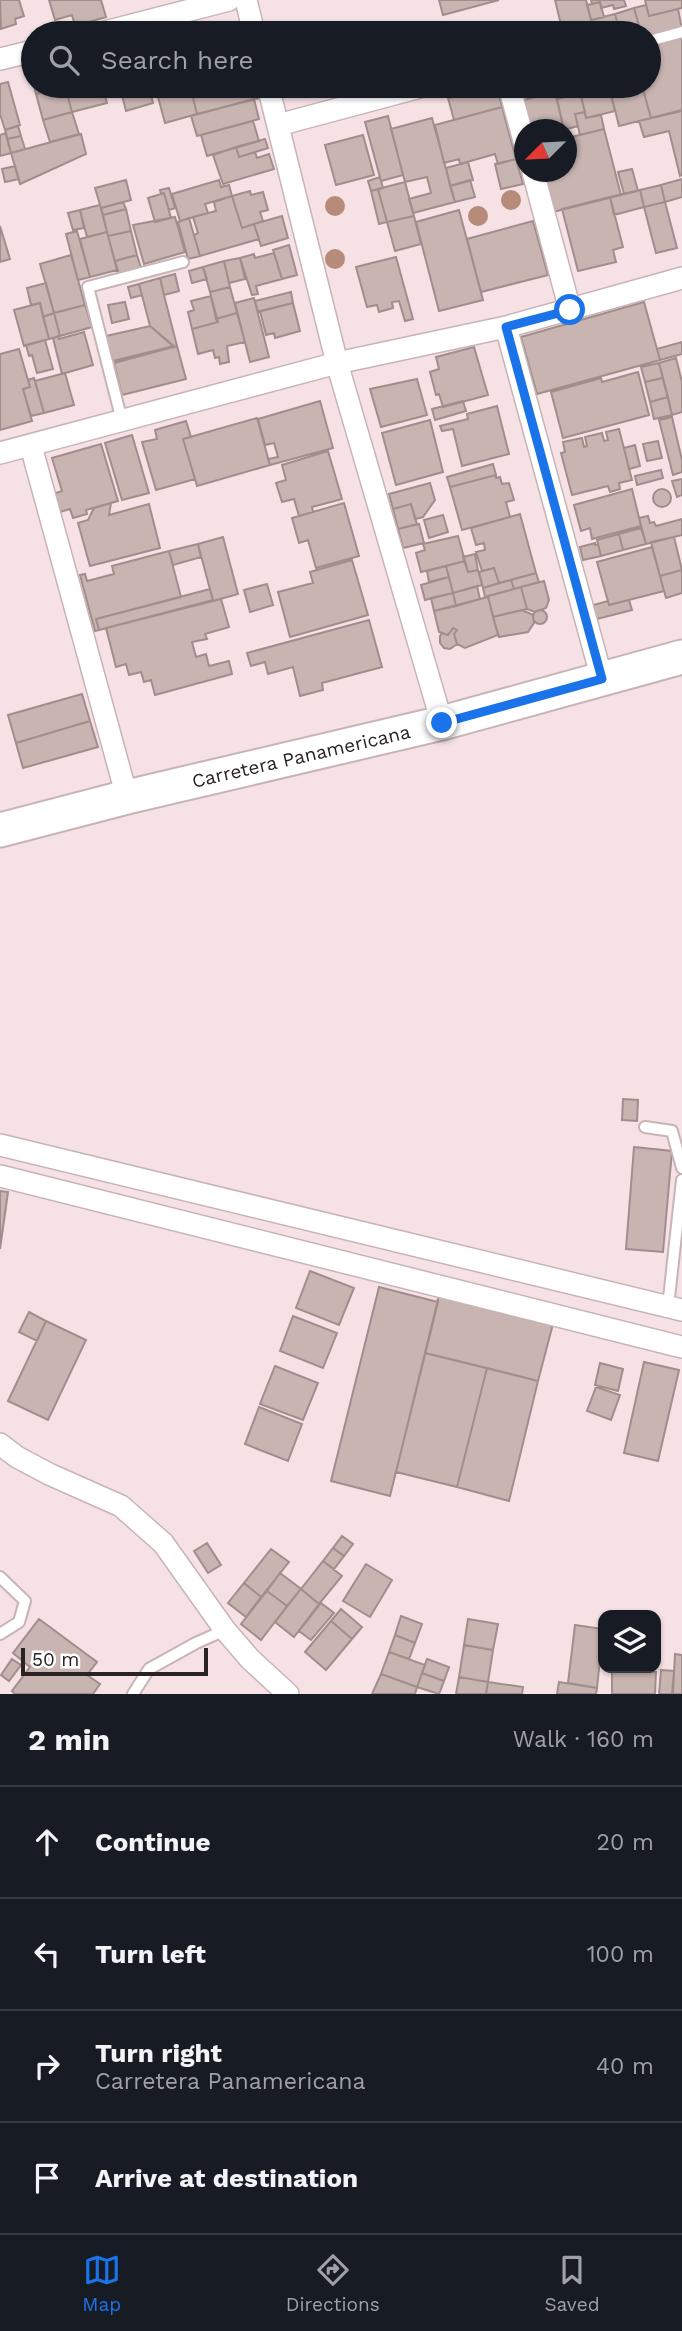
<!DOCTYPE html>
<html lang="en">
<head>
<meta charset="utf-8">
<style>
  body { margin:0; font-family:"Work Sans",sans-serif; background:#20242c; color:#f1f3f6 }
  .controls { position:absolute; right:21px; bottom:21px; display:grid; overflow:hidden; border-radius:14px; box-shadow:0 2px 5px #0004 }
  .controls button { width:63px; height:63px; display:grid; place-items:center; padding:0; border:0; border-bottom:2px solid #363941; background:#171b24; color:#f1f3f6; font:35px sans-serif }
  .compass { position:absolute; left:514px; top:119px; width:63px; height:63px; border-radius:50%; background:#171b24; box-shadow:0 2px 5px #0004; rotate:246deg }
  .scale { position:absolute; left:21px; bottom:18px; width:187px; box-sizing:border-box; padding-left:7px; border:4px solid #2a2324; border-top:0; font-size:19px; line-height:24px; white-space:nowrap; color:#2a2324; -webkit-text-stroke:5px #fff; paint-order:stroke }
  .stop { position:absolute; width:21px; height:21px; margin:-16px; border:5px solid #1a73e8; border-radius:50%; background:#fff }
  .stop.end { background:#1a73e8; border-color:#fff; box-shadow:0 2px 7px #0008 }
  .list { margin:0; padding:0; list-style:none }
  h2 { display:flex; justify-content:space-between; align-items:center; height:91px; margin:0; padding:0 28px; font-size:30px }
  h2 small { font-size:23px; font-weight:400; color:#9ea1a6 }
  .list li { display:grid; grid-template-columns:46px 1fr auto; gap:21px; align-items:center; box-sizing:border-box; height:112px; padding:0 28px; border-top:2px solid #363941 }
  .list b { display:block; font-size:26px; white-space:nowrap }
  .list p { margin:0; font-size:23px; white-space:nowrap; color:#9ea1a6 }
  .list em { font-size:23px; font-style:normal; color:#9ea1a6 }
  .icon { flex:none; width:38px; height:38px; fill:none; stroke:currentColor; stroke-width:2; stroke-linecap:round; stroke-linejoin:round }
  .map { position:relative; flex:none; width:682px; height:1694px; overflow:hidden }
  .search { position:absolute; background:#171b24; box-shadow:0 2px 5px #0004; left:21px; right:21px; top:21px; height:77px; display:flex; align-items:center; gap:18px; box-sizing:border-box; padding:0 24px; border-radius:38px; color:#9ea1a6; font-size:26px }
  .sheet { height:539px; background:#171b24 }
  nav { display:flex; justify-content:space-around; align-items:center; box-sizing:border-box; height:98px; border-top:2px solid #363941; background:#171b24; font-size:19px; color:#9ea1a6 }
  nav a { display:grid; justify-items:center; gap:4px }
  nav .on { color:#1a73e8 }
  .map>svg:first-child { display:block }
  .building { fill:#c8b4b1; stroke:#a18e8c; stroke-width:2 }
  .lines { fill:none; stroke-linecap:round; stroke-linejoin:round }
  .service-casing { stroke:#c8b4b7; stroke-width:14 }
  .minor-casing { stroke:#c8b4b7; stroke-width:24 }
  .primary-casing { stroke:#c8b4b7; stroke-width:37 }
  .service { stroke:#fff; stroke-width:10 }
  .minor { stroke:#fff; stroke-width:21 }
  .primary { stroke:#fff; stroke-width:33 }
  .tree { fill:#b68b7a }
  .route { stroke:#1a73e8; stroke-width:9 }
  .labels { text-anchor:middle; stroke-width:6; stroke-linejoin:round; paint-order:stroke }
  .street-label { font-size:19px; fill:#2a2324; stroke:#fff }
</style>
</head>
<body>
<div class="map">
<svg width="682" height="1694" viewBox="0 0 682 1694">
  <rect width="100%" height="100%" fill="#f6e1e5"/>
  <path class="building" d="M0 0H19L24 16 15 19 16 24 1 29Z
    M49 0H101L106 17 75 26 72 15 55 20Z
    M439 0H499L443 15Z
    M555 0H586L593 27 563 33Z
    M591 0H624L626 6 614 9 613 5 601 8 600 2 592 4Z
    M645 0H682V8L649 16Z
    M600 2 604 17 591 20 587 5Z
    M646 5 649 16 678 9 682 29 649 38V33H641L634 8Z
    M634 8 641 33H620L615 14Z
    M615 14 620 33H594L591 20Z
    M199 27H211L228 33H175Z
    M682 38V110L651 118 642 86H649V47Z
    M8 82 20 125 5 130 0 114V84Z
    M34 86H65L36 94Z
    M65 86H102L107 103 72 112Z
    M65 86 72 112 43 120 36 94Z
    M119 86H155L122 95Z
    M155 86H190L197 114 165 123Z
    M190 86H256L260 98 197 114Z
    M497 86 502 107 454 120 448 98Z
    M528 86H553L555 92 531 98Z
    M553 86H578L580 93 557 99Z
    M578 86H609V88L581 95Z
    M609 86H642L651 118 619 126Z
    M149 88 153 103 126 111 122 95Z
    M609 88 615 111 586 118 581 95Z
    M555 92 564 130H527L520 101Z
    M580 93 585 112 575 114 578 126 564 130 557 99Z
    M254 99 259 119 197 136 191 116Z
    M502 107 516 159 498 164 495 154 460 164 459 159 444 163 435 125Z
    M682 111V175L680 176 669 131 644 137 639 121Z
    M72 112 79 134 50 142 43 120Z
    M585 112 586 118 601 115 604 129 580 135 575 114Z
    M388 116 403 175 381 181 365 122Z
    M432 118 455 202 413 213 409 199 431 193 427 177 405 182 391 129Z
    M253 121 259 141 207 156 201 135Z
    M18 126 21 136 7 139 5 130Z
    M604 129 621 195 549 213 538 172H566L567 138Z
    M6 133 11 153 0 156V135Z
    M81 134 86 154 20 184 11 153Z
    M363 135 374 175 336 185 325 145Z
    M21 136 25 149 11 153 7 139Z
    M265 139 268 148 239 157 236 147Z
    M236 147 239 157 255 152 257 158 269 154 274 169 223 184 213 155Z
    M516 159 523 184 501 189 495 164Z
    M468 162 473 180 450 186 446 168Z
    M15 166 19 179 5 182 2 169Z
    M632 169 638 191 624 194 618 172Z
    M380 177 383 188 371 191 368 181Z
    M682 179V197L665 202 661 185Z
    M126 180 131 200 101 208 95 188Z
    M219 180 221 187 229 185 232 196 205 204 208 213 180 221 172 194Z
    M470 180 475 197 455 202 450 186Z
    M405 182 414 216 387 222 378 189Z
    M661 185 665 202 644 207 640 190Z
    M169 188 175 208 169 210 164 193 161 194 160 190Z
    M378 189 387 222 379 224 371 191Z
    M640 190 644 207 614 215 610 197Z
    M250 191 251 195 263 192 268 210 260 212 263 221 242 228 232 196Z
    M164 193 171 218 155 222 148 198Z
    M232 196 242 228 254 224 259 239 200 256 194 235 198 233 193 217 216 211 214 202Z
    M610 197 623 247 613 250 616 262 578 271 562 209Z
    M123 202 126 209 103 215 101 208Z
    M665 202 677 248 656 253 644 207Z
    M100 205 107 232 87 237 80 210Z
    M126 209 131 231 108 236 103 215Z
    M80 210 84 228 73 230 68 213Z
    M459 210 483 300 439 311 416 222Z
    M282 216 288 238 261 246 254 224Z
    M414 216 421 244 395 251 387 222Z
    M175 217 185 252 144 264 133 225Z
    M189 218 200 256 188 259 178 222Z
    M533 221 548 275 481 292 467 239Z
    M0 226 10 259 0 262Z
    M77 231 90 277 78 280 66 234Z
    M131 231 137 255 115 261 108 236Z
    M107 232 117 270 90 277 80 239Z
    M289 245 297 275 282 279 273 250Z
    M274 253 282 279 256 286 258 294 252 295 240 258 254 254 255 258Z
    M71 255 85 305 54 313 40 264Z
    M137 255 141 268 119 274 115 261Z
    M396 257 413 319 405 321 399 301 392 302 393 308 379 312 377 305 367 307 356 267Z
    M240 258 245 279 229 283 224 261Z
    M224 261 230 287 210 292 203 267Z
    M203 267 207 279 192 283 189 271Z
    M175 274 179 291 164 295 160 278Z
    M160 278 164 295 177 346 174 347 150 326 139 284Z
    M46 283 54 313 43 317 40 303 31 305 27 288Z
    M139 284 142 295 131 298 128 287Z
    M230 287 237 313 216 319 210 292Z
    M291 292 293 303 258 312 255 301Z
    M211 296 218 322 192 329 188 312 194 310 191 301Z
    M254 298 269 357 250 362 235 303Z
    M125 302 129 319 112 323 108 305Z
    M644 302 660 360 537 394 521 337Z
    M40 303 49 339 24 346 14 310Z
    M293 303 300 331 275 338 274 333 266 335 260 311Z
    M85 305 92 327 60 336 54 313Z
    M54 313 60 336 49 339 43 317Z
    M237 313 245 342 227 346 229 362 220 364 219 357 215 358 213 350 198 354 192 329 218 322 216 319Z
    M150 326 174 346 113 361 106 336Z
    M84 332 93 365 62 374 53 338 58 336 59 339Z
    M45 340 53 369 37 373 32 355 29 356 26 345Z
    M682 342V354L660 360 657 349Z
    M177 346 186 379 122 395 114 363Z
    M474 347 488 395 443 407 439 394 436 395 430 372 439 369 436 357Z
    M19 349 30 387 23 389 32 421 0 430V354Z
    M676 358 682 382V412L672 415 659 363Z
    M659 363 663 378 645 382 641 367Z
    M638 372 649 415 563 438 551 392 601 378 602 382Z
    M65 373 74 405 44 413 35 381Z
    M34 378 44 413 31 416 23 389 30 387 28 380Z
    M663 378 668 397 650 402 645 382Z
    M417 379 427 415 381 427 370 389Z
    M668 397 672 415 654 419 650 402Z
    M320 401 333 448 270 465 268 459 278 457 274 443 265 445 258 419Z
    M463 401 466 411 435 420 432 409Z
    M497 406 509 454 462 466 453 429 442 431 440 426 468 419 467 414Z
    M672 417 682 460V472L673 475 659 420Z
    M257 418 270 465 197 486 183 439Z
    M430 420 443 472 396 485 382 433Z
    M186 421 191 437 183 439 195 479 156 490 142 442 157 439 155 430Z
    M619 429 632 480 619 483 620 489 610 492 608 486 572 495 561 453 565 452 563 442 582 438 584 447 587 446 585 437 602 433 604 441 608 440 606 432Z
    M132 435 149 493 122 500 105 443Z
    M658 441 662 458 647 461 643 444Z
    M101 444 118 501 86 510 87 514 73 518 70 509 53 514 48 496 62 491 52 458Z
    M635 445 640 466 629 469 624 448Z
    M328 451 342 499 312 507 313 512 299 516 294 499 282 502 276 483 286 480 282 465Z
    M493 464 496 475 450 487 447 477Z
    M661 470 663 478 637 485 635 476Z
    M496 475V478L500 477 502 484 509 483 514 500 506 502 510 517 462 530 450 487Z
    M682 479V495L677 497 672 481Z
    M430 483 435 500 423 517 415 519 411 504 393 509 389 494Z
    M653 498a9 9 0 1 1 18 0a9 9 0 1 1-18 0Z
    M632 489 641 526 592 539 590 528 581 531 574 505Z
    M111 503 109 515 149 504 160 548 90 566 78 523 88 520 94 508Z
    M344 503 359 556 316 568 308 540 299 543 292 518Z
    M411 504 417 524 398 529 393 509Z
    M520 514 536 573 499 583 494 568 482 571 476 552 485 550 484 543 476 545 471 528Z
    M443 515 448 532 429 538 424 520Z
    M648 516 650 523 654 522 656 526 682 519V535L646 544 639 518Z
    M419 524 424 543 403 548 398 529Z
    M641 528 646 544 623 550 619 534Z
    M619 534 623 550 601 556 597 540Z
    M458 536 465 561 421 572 416 553 425 550 423 544Z
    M223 537 238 594 213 601 198 544Z
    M674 537 682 570 660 576 651 542Z
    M595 543V545L598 544 601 556 583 560 580 547Z
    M198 544 201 557 173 565 169 551Z
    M652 547 664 591 609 605 597 562Z
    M169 551 181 597 96 619 99 630 95 631 80 575 85 574 87 581 114 574 112 566Z
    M475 554 478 570 468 572 463 557Z
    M352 560 368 615 290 637 278 592 313 583 310 572Z
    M465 561 468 572 478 570 482 585 453 593 446 566Z
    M446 566 449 577 429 582 427 571Z
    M494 568 499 583 483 588 479 572Z
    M682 570V593L666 598 660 576Z
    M536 573 539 582 514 589 511 580Z
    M449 577 453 593 425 600 421 585Z
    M511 580 514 589 485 597 483 588Z
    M544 581 549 600 546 608 535 612 527 609 521 587Z
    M267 584 273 605 250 612 244 590Z
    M477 586 480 599 456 606 453 593Z
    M521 587 527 609 493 617 488 596Z
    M210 589 213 600 99 630 96 619Z
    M453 593 456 606 434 611 431 598Z
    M488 597 498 635 465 648 457 644 454 634 457 630 453 628 448 635 439 632 434 611Z
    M221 599 229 627 205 634 207 639 192 642 196 657 206 654 209 666 229 661 232 674 155 695 151 680 144 682 141 672 129 675 126 664 116 667 106 628Z
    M629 600 632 610 593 620 590 606 608 601 609 605Z
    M522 610 533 615 534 623 528 632 499 637 493 617Z
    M533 617a7 7 0 1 1 14 0a7 7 0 1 1-14 0Z
    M369 620 382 667 322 683 323 690 300 696 293 667 268 674 265 662 251 666 247 653Z
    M453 628 457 630 454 634 457 644 450 649 444 648 440 643V636L442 633 448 635Z
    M82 694 90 721 16 743 8 715Z
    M90 721 98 747 23 768 16 743Z
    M623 1099 638 1100 637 1121 622 1120Z
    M634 1147 672 1151 663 1252 626 1249Z
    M0 1191 8 1192 0 1249Z
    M310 1271 354 1288 339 1325 296 1308Z
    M379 1287 438 1302 390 1496 331 1481Z
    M440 1291 554 1320 538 1381 425 1353Z
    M29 1312 46 1321 37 1341 19 1332Z
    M293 1316 337 1333 323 1368 280 1351Z
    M46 1321 86 1340 48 1420 8 1401Z
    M425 1353 487 1368 457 1487 396 1472Z
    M644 1362 679 1370 658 1461 624 1453Z
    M600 1363 623 1369 618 1391 595 1385Z
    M275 1366 318 1383 303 1420 260 1404Z
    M487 1368 538 1381 509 1501 457 1487Z
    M596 1387 620 1395 611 1420 587 1411Z
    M259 1407 302 1424 288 1461 245 1444Z
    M342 1536 353 1544 344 1556 333 1548Z
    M207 1543 221 1565 208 1573 194 1551Z
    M333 1548 344 1556 334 1569 323 1561Z
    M271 1549 289 1562 261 1597 244 1583Z
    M323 1561 342 1576 319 1604 301 1589Z
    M366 1564 392 1580 370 1617 343 1601Z
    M280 1573 301 1589 287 1606 267 1591Z
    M244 1583 261 1597 246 1617 228 1603Z
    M301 1589 319 1604 294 1637 275 1622Z
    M267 1591 287 1606 261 1640 241 1624Z
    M321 1603 334 1613 311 1640 299 1631Z
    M341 1609 362 1627 352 1639 331 1621Z
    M401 1616 422 1624 415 1643 395 1635Z
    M39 1619 97 1662 87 1675 100 1684 93 1694H15L12 1691 30 1667 13 1653Z
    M468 1619 498 1624 493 1650 464 1645Z
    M331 1621 352 1639 326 1670 305 1652Z
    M575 1625 603 1629 597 1688 568 1683Z
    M395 1635 415 1643 409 1659 389 1652Z
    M464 1645 493 1650 488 1682 459 1677Z
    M389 1652 425 1665 417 1687 381 1674Z
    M675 1654 682 1655V1694H673Z
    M12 1659 21 1665 9 1681 1 1675Z
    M427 1659 449 1667 444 1681 422 1673Z
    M661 1670 674 1671 672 1694H659Z
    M612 1671 656 1672 655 1694H612Z
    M422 1673 444 1681 439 1694 417 1687Z
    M381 1674 417 1687 415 1694H372Z
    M459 1677 488 1682 486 1694H456Z
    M488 1682 523 1687 522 1694H486Z
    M559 1682 597 1688 596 1694H557Z"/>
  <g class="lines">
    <g class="service-casing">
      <path id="service" d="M649 41 682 32
        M122 421 88 287 183 262
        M645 1127 672 1131 682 1168
        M668 1307 682 1180
        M0 1577 25 1601 19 1622 0 1634
        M133 1694 149 1669 196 1643 225 1630"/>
    </g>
    <g class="minor-casing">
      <path id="minor" d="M246 0 254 33
        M101 33 229 0
        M0 59 33 51
        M268 86 337 363 442 723
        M509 86 524 141
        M278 125 424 86
        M533 172 570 310
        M506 327 602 679
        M31 446 127 797
        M0 453 337 363 506 327 682 278
        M0 1145 682 1310
        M0 1176 682 1347
        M0 1444 17 1457 49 1474 121 1506 163 1543 225 1630 250 1659 288 1694"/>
    </g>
    <g class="primary-casing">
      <path id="primary" d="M0 830 127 797 442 723 682 657"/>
    </g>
    <use href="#service" class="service"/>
    <use href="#minor" class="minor"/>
    <use href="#primary" class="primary"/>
  </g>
  <g class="tree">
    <circle cx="511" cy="200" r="10"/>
    <circle cx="335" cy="206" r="10"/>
    <circle cx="478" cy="216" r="10"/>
    <circle cx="335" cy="259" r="10"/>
  </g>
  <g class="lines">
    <path class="route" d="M442 723 602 679 506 327 570 310"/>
  </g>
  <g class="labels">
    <g class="street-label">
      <text transform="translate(301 756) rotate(-13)" y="7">Carretera Panamericana</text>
    </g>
  </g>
</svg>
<div class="controls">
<button><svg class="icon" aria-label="layers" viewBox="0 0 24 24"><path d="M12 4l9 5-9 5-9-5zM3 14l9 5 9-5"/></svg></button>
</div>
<svg class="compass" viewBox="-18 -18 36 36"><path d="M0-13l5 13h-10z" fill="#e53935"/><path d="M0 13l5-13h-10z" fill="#9ea1a6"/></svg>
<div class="scale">50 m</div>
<div class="stop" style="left:570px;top:310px"></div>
<div class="stop end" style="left:442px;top:723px"></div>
<div class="search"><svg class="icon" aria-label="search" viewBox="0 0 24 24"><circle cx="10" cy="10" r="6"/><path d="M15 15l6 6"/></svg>Search here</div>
</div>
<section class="sheet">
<h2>2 min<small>Walk · 160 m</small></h2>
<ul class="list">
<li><svg class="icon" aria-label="ahead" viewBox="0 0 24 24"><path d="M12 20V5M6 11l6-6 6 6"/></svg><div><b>Continue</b></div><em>20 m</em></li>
<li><svg class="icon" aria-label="left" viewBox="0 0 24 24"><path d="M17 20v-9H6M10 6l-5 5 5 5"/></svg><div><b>Turn left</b></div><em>100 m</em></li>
<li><svg class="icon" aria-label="right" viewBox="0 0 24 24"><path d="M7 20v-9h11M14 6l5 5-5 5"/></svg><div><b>Turn right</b><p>Carretera Panamericana</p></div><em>40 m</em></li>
<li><svg class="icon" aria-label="arrive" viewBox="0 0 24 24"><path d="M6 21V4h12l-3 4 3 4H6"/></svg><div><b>Arrive at destination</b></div></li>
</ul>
</section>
<nav>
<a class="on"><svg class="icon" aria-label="map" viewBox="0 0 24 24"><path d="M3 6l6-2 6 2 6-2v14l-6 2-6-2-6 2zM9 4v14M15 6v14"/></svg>Map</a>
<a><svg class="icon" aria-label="directions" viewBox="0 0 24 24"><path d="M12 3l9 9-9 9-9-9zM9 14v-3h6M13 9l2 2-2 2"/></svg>Directions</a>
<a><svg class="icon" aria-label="saved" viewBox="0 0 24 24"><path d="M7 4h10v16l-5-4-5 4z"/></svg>Saved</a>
</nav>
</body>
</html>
